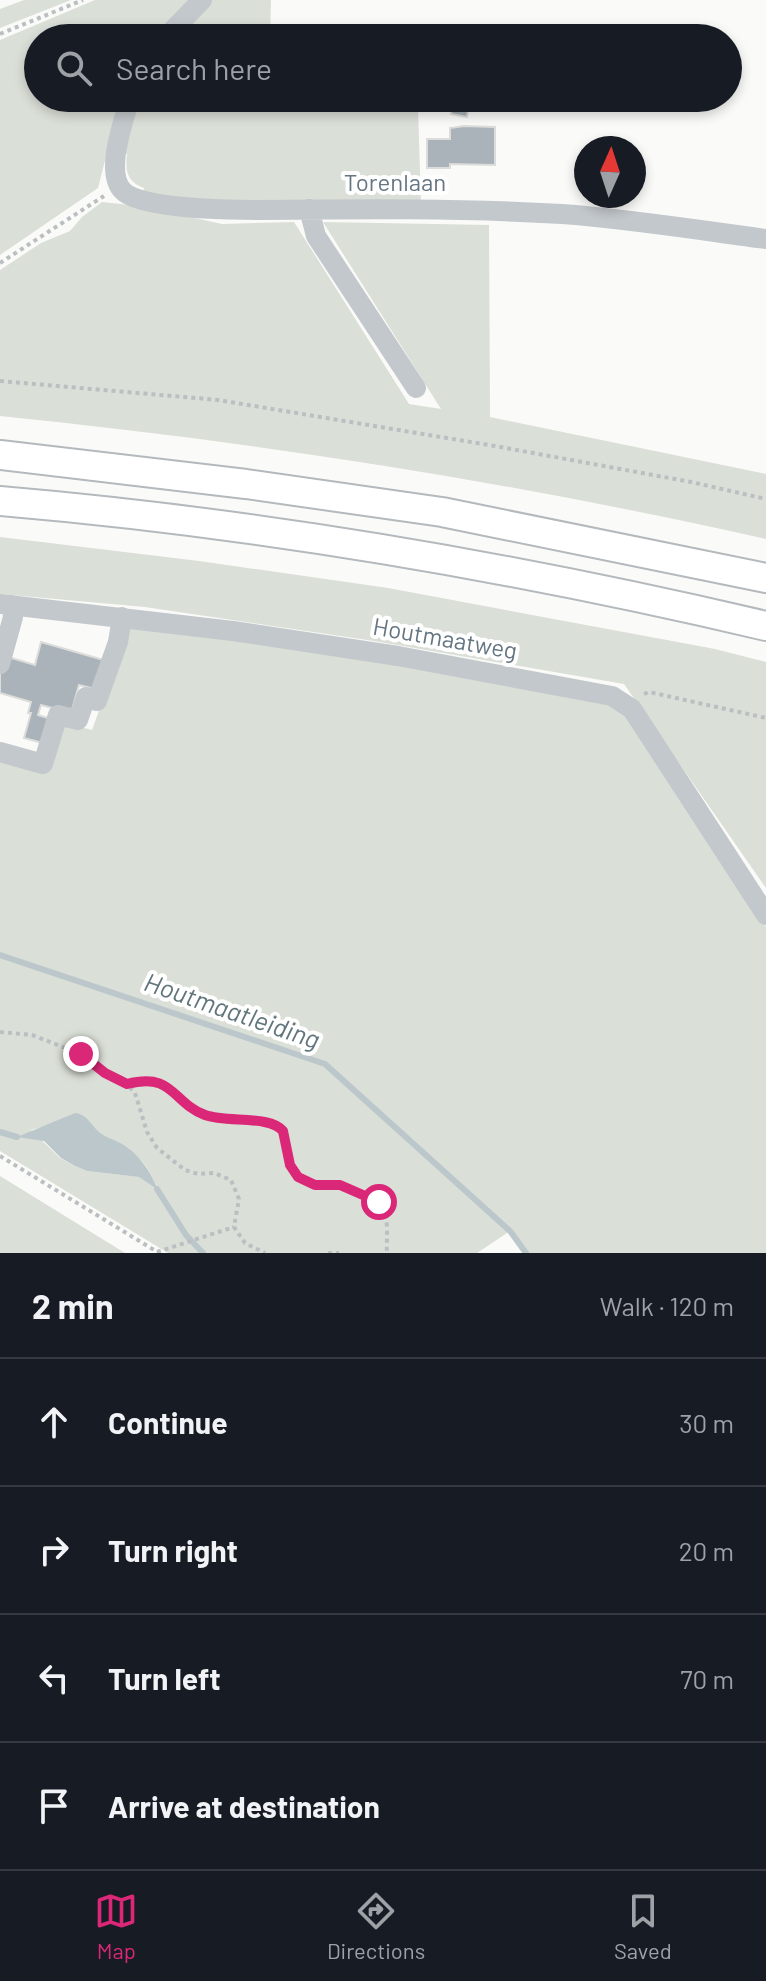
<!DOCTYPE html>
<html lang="en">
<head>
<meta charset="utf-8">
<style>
  body { margin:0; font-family:Barlow,sans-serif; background:#20242c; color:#f1f3f6 }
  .compass { position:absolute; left:574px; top:136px; width:72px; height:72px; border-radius:50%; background:#171b24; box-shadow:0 4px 12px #0003; rotate:3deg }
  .stop { position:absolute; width:24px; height:24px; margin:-18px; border:6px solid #db2777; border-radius:50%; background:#fff }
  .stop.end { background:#db2777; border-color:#fff; box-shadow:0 2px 8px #0008 }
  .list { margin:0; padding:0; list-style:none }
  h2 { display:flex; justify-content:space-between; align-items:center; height:104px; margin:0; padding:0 32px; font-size:34px }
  h2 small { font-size:26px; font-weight:400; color:#9ea1a6 }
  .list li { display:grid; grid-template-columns:52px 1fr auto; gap:24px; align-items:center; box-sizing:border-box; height:128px; padding:0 32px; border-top:2px solid #363941 }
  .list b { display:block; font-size:30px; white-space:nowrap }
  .list em { font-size:26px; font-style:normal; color:#9ea1a6 }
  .icon { flex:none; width:44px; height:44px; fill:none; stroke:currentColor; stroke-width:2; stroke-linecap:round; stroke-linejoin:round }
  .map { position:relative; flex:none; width:766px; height:1253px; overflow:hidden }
  .search { position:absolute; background:#171b24; box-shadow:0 4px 12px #0003; left:24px; right:24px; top:24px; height:88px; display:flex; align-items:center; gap:20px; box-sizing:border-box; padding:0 28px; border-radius:44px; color:#9ea1a6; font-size:30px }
  .sheet { height:616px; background:#171b24 }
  nav { display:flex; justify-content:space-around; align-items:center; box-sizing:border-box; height:112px; border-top:2px solid #363941; background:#171b24; font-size:22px; color:#9ea1a6 }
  nav a { display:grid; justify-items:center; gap:4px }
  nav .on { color:#db2777 }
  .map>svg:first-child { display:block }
  .green { fill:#dadfd7; fill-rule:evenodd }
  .water { fill:#bbc7cb }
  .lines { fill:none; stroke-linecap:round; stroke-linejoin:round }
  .stream { stroke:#bbc7cb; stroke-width:6 }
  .building { fill:#aab3b9; stroke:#dcdcda; stroke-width:2 }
  .highway-casing { stroke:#b4b9bd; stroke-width:32 }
  .path { stroke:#bbbfc2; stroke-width:4; stroke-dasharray:4 4; stroke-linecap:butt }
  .minor { stroke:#c3c8cc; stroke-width:20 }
  .highway { stroke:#fff; stroke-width:28 }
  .route { stroke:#db2777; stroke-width:10 }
  .labels { text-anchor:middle; stroke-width:8; stroke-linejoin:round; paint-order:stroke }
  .street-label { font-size:24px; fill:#657683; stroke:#fff }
  .water-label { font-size:26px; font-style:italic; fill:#60757c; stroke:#fff }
</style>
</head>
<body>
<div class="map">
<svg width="766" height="1253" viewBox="0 0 766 1253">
  <rect width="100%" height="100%" fill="#fafaf8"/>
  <path class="green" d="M24 0H71L0 28V9Z
    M95 0H189L153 38H38V98H121L98 188 0 255V40Z
    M212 0H271L270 38H176Z
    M138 98H291L418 108 421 204 215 203 143 192 144 188C127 182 125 171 127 154L124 153Z
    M102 202 140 206 222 224 294 222 409 404 441 409 323 222 489 225 490 417 766 474V539C513 482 257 442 0 416V270L41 243 70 231 82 217Z
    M0 537 199 561 388 588 715 649 766 662V888L624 684 374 641 145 607 0 594Z
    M130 625 249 639 603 701 626 716 766 927V1253H526L510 1231 477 1253H168L0 1151V759L48 772 62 722 92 730ZM75 1113C87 1119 93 1130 104 1136 129 1150 148 1158 156 1188L140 1177 87 1171 75 1166 60 1158 31 1130 50 1125Z
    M0 1176 125 1253H0Z"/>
  <path class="water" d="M75 1113C87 1114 91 1125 99 1132 105 1137 110 1138 116 1141 135 1149 151 1170 157 1189L139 1177 87 1171 75 1166 61 1158 44 1141 17 1137Z"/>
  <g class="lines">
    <path class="stream" d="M0 955 325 1064 510 1231 526 1253
      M0 1132 17 1137
      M157 1189 186 1235 203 1253"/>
  </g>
  <path class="building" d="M453 98H470L467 117 451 114Z
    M464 126 495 127V165L450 164V168H427V139H450V128Z
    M41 642 107 661 99 690 79 685 71 713 41 705 38 715 51 719 43 743 24 738 31 713H28L31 702 0 693V675L5 656 35 665Z"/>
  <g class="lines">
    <g class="highway-casing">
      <path id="highway" d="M0 455 246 484 442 512 766 578
        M0 501C257 523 515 567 766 626"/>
    </g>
    <path class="path" d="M0 34 83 0
      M0 263 104 196
      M0 381 218 400 495 446 691 482 766 499
      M644 694 649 692 766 718
      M0 1032 32 1035 81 1054 105 1073 127 1084 135 1093 147 1132 157 1148 185 1170 198 1174 214 1173 231 1180 239 1199 234 1227 245 1243 265 1253
      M127 1084C171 1073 170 1097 202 1114 220 1123 268 1117 279 1126 295 1139 279 1171 308 1183 317 1187 328 1183 338 1185 345 1185 377 1200 381 1205 390 1217 386 1239 387 1253
      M0 1156 159 1253
      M157 1252 234 1227
      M328 1253H339"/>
    <path class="minor" d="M165 38 202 0
      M130 98C124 121 104 172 123 191 141 209 232 210 259 210 360 209 461 208 562 214 630 219 698 230 766 239
      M309 209 316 236 416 388
      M0 604 233 631 398 656 612 696 632 709 766 915
      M0 664 13 617 12 605
      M0 752 43 764 58 715 78 720 86 697 97 701 118 642 122 617"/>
    <use href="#highway" class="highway"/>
  </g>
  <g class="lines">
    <path class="route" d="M81 1054 105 1073 127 1084C174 1072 171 1102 205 1115 227 1123 270 1115 283 1131L290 1165 298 1177 315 1185H340L379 1202"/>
  </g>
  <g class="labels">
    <g class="street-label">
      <text x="395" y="191">Torenlaan</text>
      <text transform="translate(445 639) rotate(10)" y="8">Houtmaatweg</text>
    </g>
    <g class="water-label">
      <text transform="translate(232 1011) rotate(19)" y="9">Houtmaatleiding</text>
    </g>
  </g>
</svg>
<svg class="compass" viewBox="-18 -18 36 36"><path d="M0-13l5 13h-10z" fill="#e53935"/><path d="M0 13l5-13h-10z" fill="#9ea1a6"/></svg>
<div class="stop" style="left:379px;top:1202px"></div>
<div class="stop end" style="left:81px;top:1054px"></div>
<div class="search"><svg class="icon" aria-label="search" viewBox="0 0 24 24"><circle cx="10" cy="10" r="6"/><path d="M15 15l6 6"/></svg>Search here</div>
</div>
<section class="sheet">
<h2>2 min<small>Walk · 120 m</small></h2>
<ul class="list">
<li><svg class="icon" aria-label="ahead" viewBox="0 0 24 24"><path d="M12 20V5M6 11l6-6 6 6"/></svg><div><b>Continue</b></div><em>30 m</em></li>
<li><svg class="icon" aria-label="right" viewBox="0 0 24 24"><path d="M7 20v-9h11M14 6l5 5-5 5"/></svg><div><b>Turn right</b></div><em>20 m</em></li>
<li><svg class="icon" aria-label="left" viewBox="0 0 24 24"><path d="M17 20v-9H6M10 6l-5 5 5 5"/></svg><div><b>Turn left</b></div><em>70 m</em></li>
<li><svg class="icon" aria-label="arrive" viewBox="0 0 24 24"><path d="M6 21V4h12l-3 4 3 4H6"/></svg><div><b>Arrive at destination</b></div></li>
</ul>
</section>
<nav>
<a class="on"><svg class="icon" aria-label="map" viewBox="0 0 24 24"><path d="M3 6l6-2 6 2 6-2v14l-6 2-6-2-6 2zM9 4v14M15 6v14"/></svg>Map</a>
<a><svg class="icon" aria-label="directions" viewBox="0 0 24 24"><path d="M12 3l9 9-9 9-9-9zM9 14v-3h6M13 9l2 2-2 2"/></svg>Directions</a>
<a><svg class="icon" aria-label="saved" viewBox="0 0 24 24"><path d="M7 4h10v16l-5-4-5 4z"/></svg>Saved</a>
</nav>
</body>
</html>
